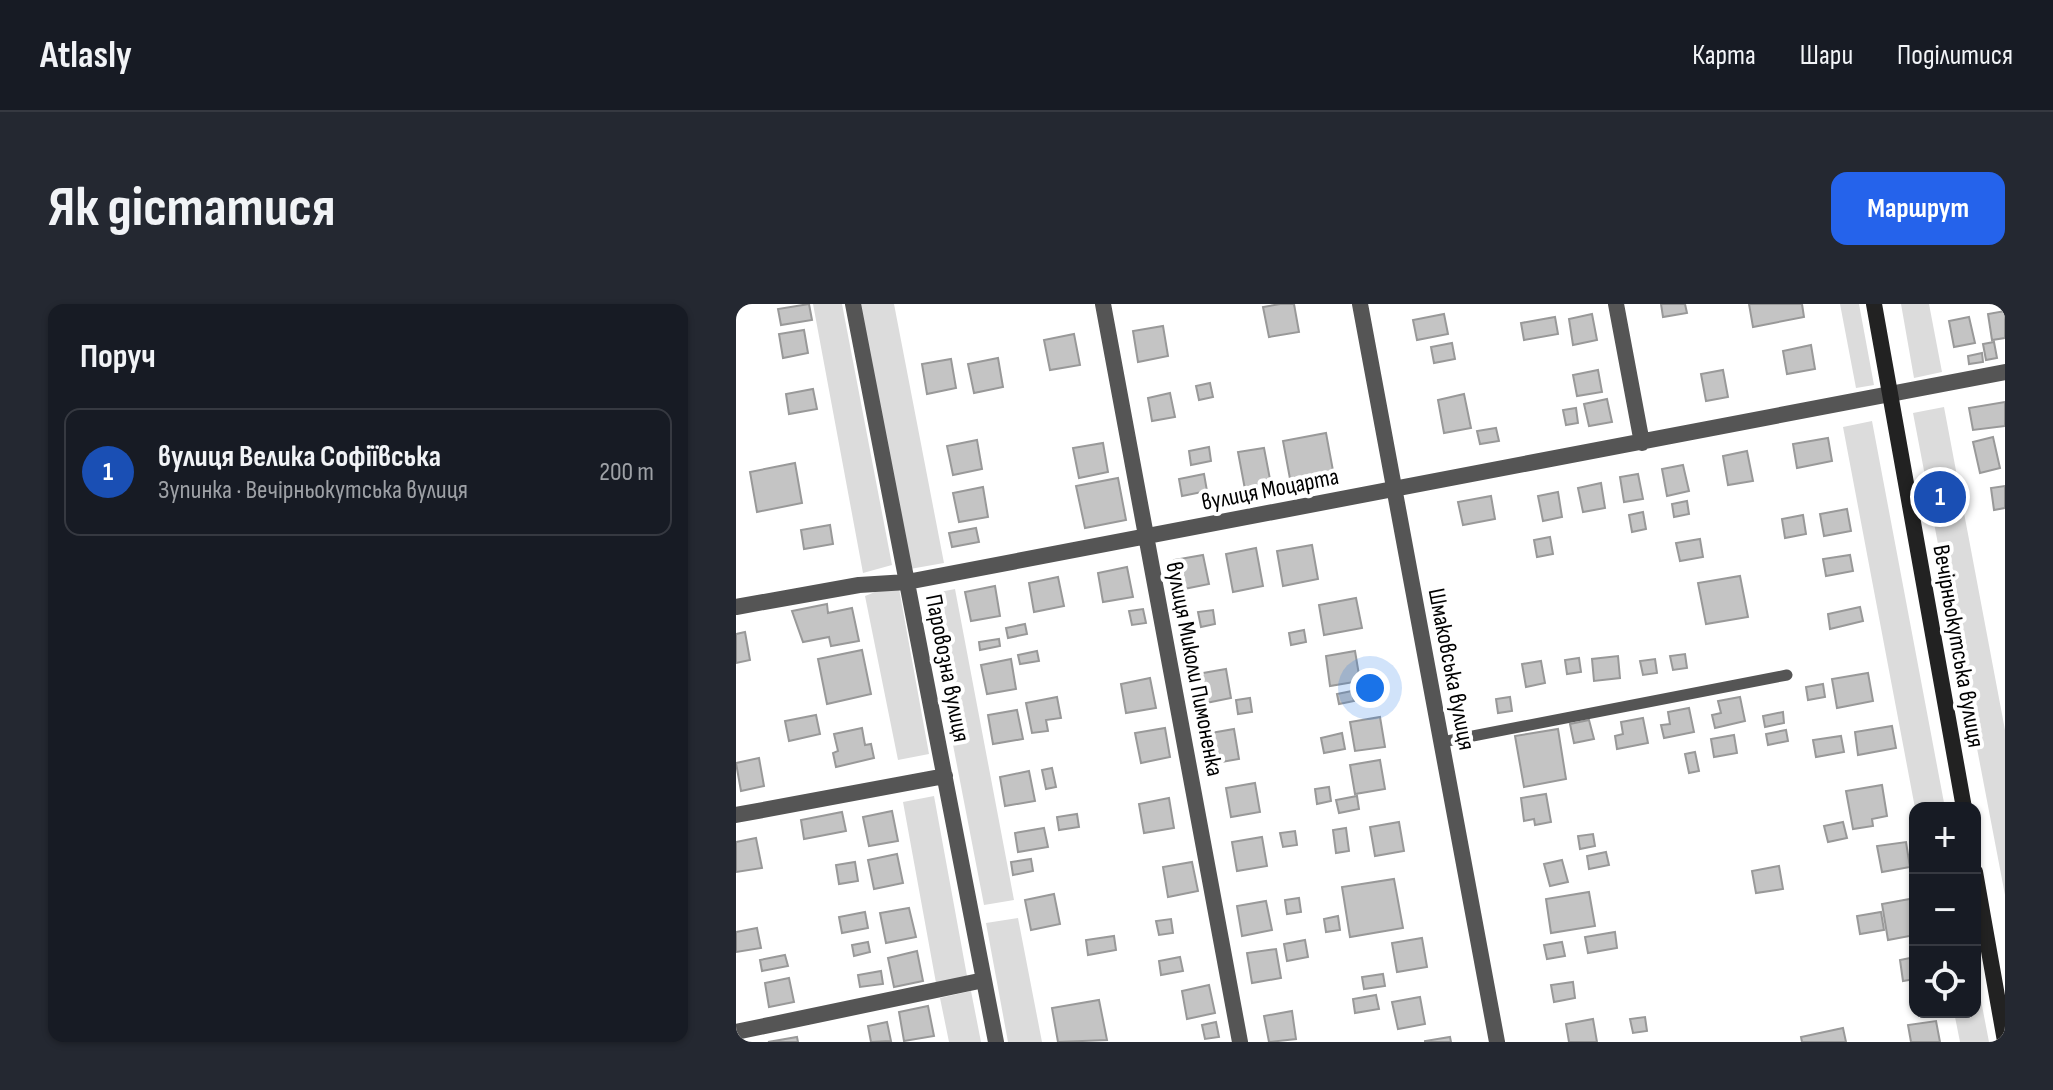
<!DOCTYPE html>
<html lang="uk">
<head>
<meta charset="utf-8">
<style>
  body { margin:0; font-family:"Sofia Sans Condensed",sans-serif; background:#242831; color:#f1f3f6 }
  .controls { position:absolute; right:24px; bottom:24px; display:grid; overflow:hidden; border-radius:16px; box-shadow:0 2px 6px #0004 }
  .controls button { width:72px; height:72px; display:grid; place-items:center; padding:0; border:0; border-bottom:2px solid #363941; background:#171b24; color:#f1f3f6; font:40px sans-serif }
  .you { position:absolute; left:634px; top:384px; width:28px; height:28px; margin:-20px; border:6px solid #fff; border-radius:50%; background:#1a73e8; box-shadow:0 0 0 12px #1a73e833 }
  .badge { display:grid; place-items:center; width:52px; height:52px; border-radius:50%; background:#2563eb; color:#fff; font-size:26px; font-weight:700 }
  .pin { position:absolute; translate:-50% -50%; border:4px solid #fff; box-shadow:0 2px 8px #0006 }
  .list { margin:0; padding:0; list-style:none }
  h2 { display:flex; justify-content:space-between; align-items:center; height:104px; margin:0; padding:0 32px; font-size:34px }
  h2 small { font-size:26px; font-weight:400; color:#9ea1a6 }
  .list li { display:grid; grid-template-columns:52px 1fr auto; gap:24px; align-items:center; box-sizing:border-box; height:128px; margin:0 16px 16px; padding:0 16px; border:2px solid #363941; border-radius:16px }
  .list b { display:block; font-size:30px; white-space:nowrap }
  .list p { margin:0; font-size:26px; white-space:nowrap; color:#9ea1a6 }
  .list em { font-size:26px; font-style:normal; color:#9ea1a6 }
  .icon { flex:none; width:44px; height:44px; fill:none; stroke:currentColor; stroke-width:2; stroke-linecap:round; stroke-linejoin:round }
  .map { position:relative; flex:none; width:1269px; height:738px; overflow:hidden; border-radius:16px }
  header { display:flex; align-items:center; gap:48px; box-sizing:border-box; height:112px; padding:0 40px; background:#171b24; border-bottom:2px solid #363941 }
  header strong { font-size:38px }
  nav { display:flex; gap:44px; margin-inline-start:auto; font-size:28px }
  .intro { display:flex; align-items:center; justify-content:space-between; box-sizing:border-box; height:192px; padding:0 48px }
  h1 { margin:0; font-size:56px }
  .button { padding:20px 36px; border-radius:16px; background:#2563eb; color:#fff; font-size:28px; font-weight:700 }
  main { display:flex; gap:48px; padding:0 48px }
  aside { flex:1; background:#171b24; border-radius:16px; box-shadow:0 2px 6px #0004 }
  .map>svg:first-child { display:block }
  .green { fill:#dcdcdc }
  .building { fill:#c4c4c4; stroke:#999; stroke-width:2 }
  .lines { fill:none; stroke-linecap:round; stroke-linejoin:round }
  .lane { stroke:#555; stroke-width:11 }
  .street { stroke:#555; stroke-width:16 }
  .secondary { stroke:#222; stroke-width:16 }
  .labels { text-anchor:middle; stroke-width:8; stroke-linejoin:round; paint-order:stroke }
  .street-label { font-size:24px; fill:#000; stroke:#fff }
</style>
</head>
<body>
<header>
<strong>Atlasly</strong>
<nav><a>Карта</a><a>Шари</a><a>Поділитися</a></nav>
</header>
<div class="intro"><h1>Як дістатися</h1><a class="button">Маршрут</a></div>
<main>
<aside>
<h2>Поруч<small></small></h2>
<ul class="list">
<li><span class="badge" style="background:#1a4fb4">1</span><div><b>вулиця Велика Софіївська</b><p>Зупинка · Вечірньокутська вулиця</p></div><em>200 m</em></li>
</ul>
</aside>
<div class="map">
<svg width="1269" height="738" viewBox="0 0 1269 738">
  <rect width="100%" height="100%" fill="#fff"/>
  <path class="green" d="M77 0H106L156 261 127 269Z
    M124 0H158L208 259 174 265Z
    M1104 0H1123L1138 81 1120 84Z
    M1165 0H1193L1206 68 1178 74Z
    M1208 103 1269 426V591L1177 109Z
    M1136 117 1209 504H1179L1107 123Z
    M162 279 193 450 162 456 129 292Z
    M219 285 278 596 248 601 188 291Z
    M198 492 231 672 200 679 167 498Z
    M282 614 306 738H272L250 619Z
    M1239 665 1253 738H1224L1218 708H1239Z
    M235 687 245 738H213L204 694Z"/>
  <path class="building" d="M73 0 76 16 45 21 42 5Z
    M544 0H558L563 28 533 33 527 3Z
    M925 0H949L951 9 927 13Z
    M1013 0H1066L1068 13 1017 23Z
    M1269 7V34L1256 36 1252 10Z
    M708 10 712 30 681 36 677 16Z
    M856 10 861 36 837 41 833 15Z
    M819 13 822 30 788 36 785 19Z
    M1233 13 1239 39 1218 43 1213 17Z
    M427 22 432 52 402 58 397 27Z
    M68 26 72 49 47 54 43 30Z
    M338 30 344 61 314 66 308 36Z
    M1258 38 1261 54 1250 56 1247 40Z
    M716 39 719 55 698 59 695 43Z
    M1075 41 1079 65 1051 70 1047 47Z
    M1246 49 1247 58 1233 60 1232 52Z
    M262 54 267 83 238 89 232 60Z
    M215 55 220 84 191 90 186 60Z
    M862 66 866 88 841 92 837 71Z
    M987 66 992 93 970 97 965 70Z
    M474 79 477 93 463 96 460 82Z
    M77 85 81 105 53 110 50 90Z
    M434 89 439 113 416 117 412 94Z
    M728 90 735 124 708 129 702 96Z
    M871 95 876 118 853 122 848 100Z
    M1269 98V122L1237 126 1233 104Z
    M840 104 842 119 830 121 827 106Z
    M760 124 763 137 744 140 741 127Z
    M590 129 598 172 555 180 547 137Z
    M1257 133 1264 164 1244 169 1237 138Z
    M1092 134 1096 157 1061 164 1057 140Z
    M241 136 246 165 217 171 211 142Z
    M367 139 372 168 343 174 337 144Z
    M473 143 475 157 455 161 453 147Z
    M528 144 537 191 511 196 502 148Z
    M1011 147 1017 177 992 181 987 152Z
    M59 159 66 199 21 208 14 168Z
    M947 161 953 187 931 192 926 165Z
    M468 170 471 187 446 192 443 175Z
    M902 170 907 195 888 198 884 173Z
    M382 174 390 216 349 224 340 182Z
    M865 179 869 204 847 208 842 184Z
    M1269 182V204L1258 206 1255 184Z
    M247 183 252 213 223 218 217 189Z
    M822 188 826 213 807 217 802 192Z
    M755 192 759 215 727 221 722 198Z
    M951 197 953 210 938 213 936 200Z
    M1111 205 1115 227 1088 232 1084 210Z
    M907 208 910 225 896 228 893 211Z
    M1067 211 1070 230 1049 234 1046 215Z
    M94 221 97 240 68 245 65 226Z
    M240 224 243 238 216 243 213 229Z
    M814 233 817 250 801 253 798 236Z
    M964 235 967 253 944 257 940 239Z
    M576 241 582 275 547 282 541 247Z
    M520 244 527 282 497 288 490 250Z
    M467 251 473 280 443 286 438 256Z
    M1114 251 1117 267 1090 272 1087 255Z
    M391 263 397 293 367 298 362 269Z
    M1004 272 1012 313 970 320 962 279Z
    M322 273 328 302 298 308 293 279Z
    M259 282 264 312 235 317 229 288Z
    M620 294 626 324 588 331 583 301Z
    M91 300 92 309 116 304 123 337 95 342 93 333 67 338 56 307Z
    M1124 303 1127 317 1094 325 1092 310Z
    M407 305 410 319 396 321 393 307Z
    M477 306 479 320 465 323 462 308Z
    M289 320 291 330 272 334 270 324Z
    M568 326 570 338 555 341 553 329Z
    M9 328 14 356 0 359V330Z
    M263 335 264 342 244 346 243 338Z
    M126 346 135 390 91 400 82 355Z
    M301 347 303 357 284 360 282 351Z
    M619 347 624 377 594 382 590 352Z
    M949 350 951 364 937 366 934 352Z
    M882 352 884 374 858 377 856 355Z
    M843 354 845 368 831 370 829 356Z
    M275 355 280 385 251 390 245 361Z
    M919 355 921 369 907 371 904 357Z
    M805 357 809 379 790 383 786 360Z
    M490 365 495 394 465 400 461 370Z
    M1132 369 1137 397 1101 404 1096 375Z
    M414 374 420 404 390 409 385 380Z
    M1087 380 1089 393 1072 396 1070 383Z
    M616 387 618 397 603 400 601 390Z
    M321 393 325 414 310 416 312 427 296 429 290 399Z
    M774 393 776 407 762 409 760 395Z
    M1004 393 1009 417 979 424 976 411 985 409 982 397Z
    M514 394 516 408 502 410 500 396Z
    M953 404 958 428 928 434 925 421 934 420 932 408Z
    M281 406 287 435 257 440 252 411Z
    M1047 408 1048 419 1029 423 1027 412Z
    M80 411 84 430 53 437 49 417Z
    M644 413 649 443 619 447 614 418Z
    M907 414 912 439 881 445 879 432 887 430 885 418Z
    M853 416 858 435 838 439 834 420Z
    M1156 422 1160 444 1122 451 1119 428Z
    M126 424 129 441 135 440 138 454 100 463 97 449 102 447 98 430Z
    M429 424 434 453 405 459 399 429Z
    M498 425 503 455 474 460 469 430Z
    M822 425 830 475 788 483 779 432Z
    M1050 426 1052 437 1032 441 1030 430Z
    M606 429 609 445 588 449 585 434Z
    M998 431 1001 449 978 453 975 435Z
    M1105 432 1108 448 1080 453 1077 436Z
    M959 448 963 467 953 469 949 450Z
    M23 454 28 482 5 487 0 459Z
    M644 456 649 485 619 490 614 461Z
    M316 464 320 483 310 485 306 466Z
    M293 467 299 497 269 502 264 473Z
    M519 479 524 508 495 513 490 484Z
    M1146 481 1151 512 1136 515 1137 522 1117 525 1110 487Z
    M593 483 595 497 581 500 579 485Z
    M810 490 815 518 799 521 798 515 788 517 785 494Z
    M621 492 623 505 603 509 600 496Z
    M433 494 438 524 408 529 403 500Z
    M156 507 162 537 133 542 127 513Z
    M106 508 110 527 68 535 65 516Z
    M341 510 343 523 323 526 321 513Z
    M663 518 668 547 639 552 634 523Z
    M1107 518 1111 534 1092 538 1088 522Z
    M308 524 312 543 282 548 279 529Z
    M610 524 613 547 600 549 597 526Z
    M559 527 561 541 547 543 544 529Z
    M857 530 859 542 844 545 842 532Z
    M526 533 531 562 501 567 496 538Z
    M20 534 26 564 0 568V538Z
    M1170 538 1174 563 1146 568 1141 542Z
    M870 548 873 561 853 565 851 552Z
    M161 550 167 579 138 585 132 556Z
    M295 555 297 567 277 571 275 558Z
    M826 556 832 578 814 582 808 560Z
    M119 558 122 577 103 580 100 561Z
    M456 558 462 587 432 593 427 563Z
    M1043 562 1047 585 1020 589 1016 567Z
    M658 575 667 624 614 633 606 583Z
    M853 588 859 622 815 629 810 595Z
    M318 590 324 620 295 626 289 596Z
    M563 594 565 608 551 610 549 596Z
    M1179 594V631L1152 636 1146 600Z
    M530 597 536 626 506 632 501 602Z
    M173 604 180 633 150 639 144 609Z
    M129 608 132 624 106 629 103 613Z
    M1145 608 1148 626 1124 630 1121 612Z
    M602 612 604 626 590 628 588 615Z
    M435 615 437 629 423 631 420 617Z
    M21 624 25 644 0 648V628Z
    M879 628 881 644 852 649 849 633Z
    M378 632 380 646 352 651 350 636Z
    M686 634 691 663 661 668 656 639Z
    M569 636 572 653 551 657 548 640Z
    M132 638 134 648 118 652 116 641Z
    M826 638 829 652 811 655 808 641Z
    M540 645 545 674 516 679 511 649Z
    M181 647 187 677 158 683 152 654Z
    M49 651 52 662 26 667 24 656Z
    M444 653 447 667 425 671 423 657Z
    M1179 653V675L1167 677 1164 656Z
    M145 667 147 680 124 683 122 671Z
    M647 670 649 682 628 685 626 673Z
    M53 674 58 698 33 703 29 679Z
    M837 678 839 694 818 698 815 681Z
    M473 681 479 709 451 715 446 687Z
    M640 691 643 705 619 709 617 695Z
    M684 693 689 720 662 725 656 698Z
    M363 696 371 736 322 738 316 704Z
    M192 702 198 732 168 737 163 708Z
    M556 707 560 735 533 738 528 712Z
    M909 713 911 727 897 729 894 715Z
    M857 715 861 738H833L830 720Z
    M1200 717 1204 738H1175L1172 721Z
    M151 718 155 737 135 738 132 722Z
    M480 718 483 733 469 735 466 721Z
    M1107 724 1110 738H1066L1065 733Z
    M61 733 62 738H32Z
    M714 733 715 738H689V737Z"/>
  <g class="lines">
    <path class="lane" d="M706 438 1051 371"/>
    <path class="street" d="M117 0 260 738
      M367 0 504 738
      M624 0 761 738
      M880 0 906 139
      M0 303 123 281 171 278 1269 68
      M0 511 209 472
      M0 728 248 676"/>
    <path class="secondary" d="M1138 0 1228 504
      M1239 568 1269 737"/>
  </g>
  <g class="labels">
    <g class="street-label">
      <text transform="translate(534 185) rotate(-11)" y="8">вулиця Моцарта</text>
      <text transform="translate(1223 342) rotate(80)" y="8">Вечірньокутська вулиця</text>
      <text transform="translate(212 364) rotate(79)" y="8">Паровозна вулиця</text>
      <text transform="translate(459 365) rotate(79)" y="8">вулиця Миколи Пимоненка</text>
      <text transform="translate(716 365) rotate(79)" y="8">Шмаковська вулиця</text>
    </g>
  </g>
</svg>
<div class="controls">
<button>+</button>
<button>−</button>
<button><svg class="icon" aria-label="locate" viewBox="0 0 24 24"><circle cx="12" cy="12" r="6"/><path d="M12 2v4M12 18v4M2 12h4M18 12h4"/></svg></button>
</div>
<div class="you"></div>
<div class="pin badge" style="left:1204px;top:193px;background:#1a4fb4">1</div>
</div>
</main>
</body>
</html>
